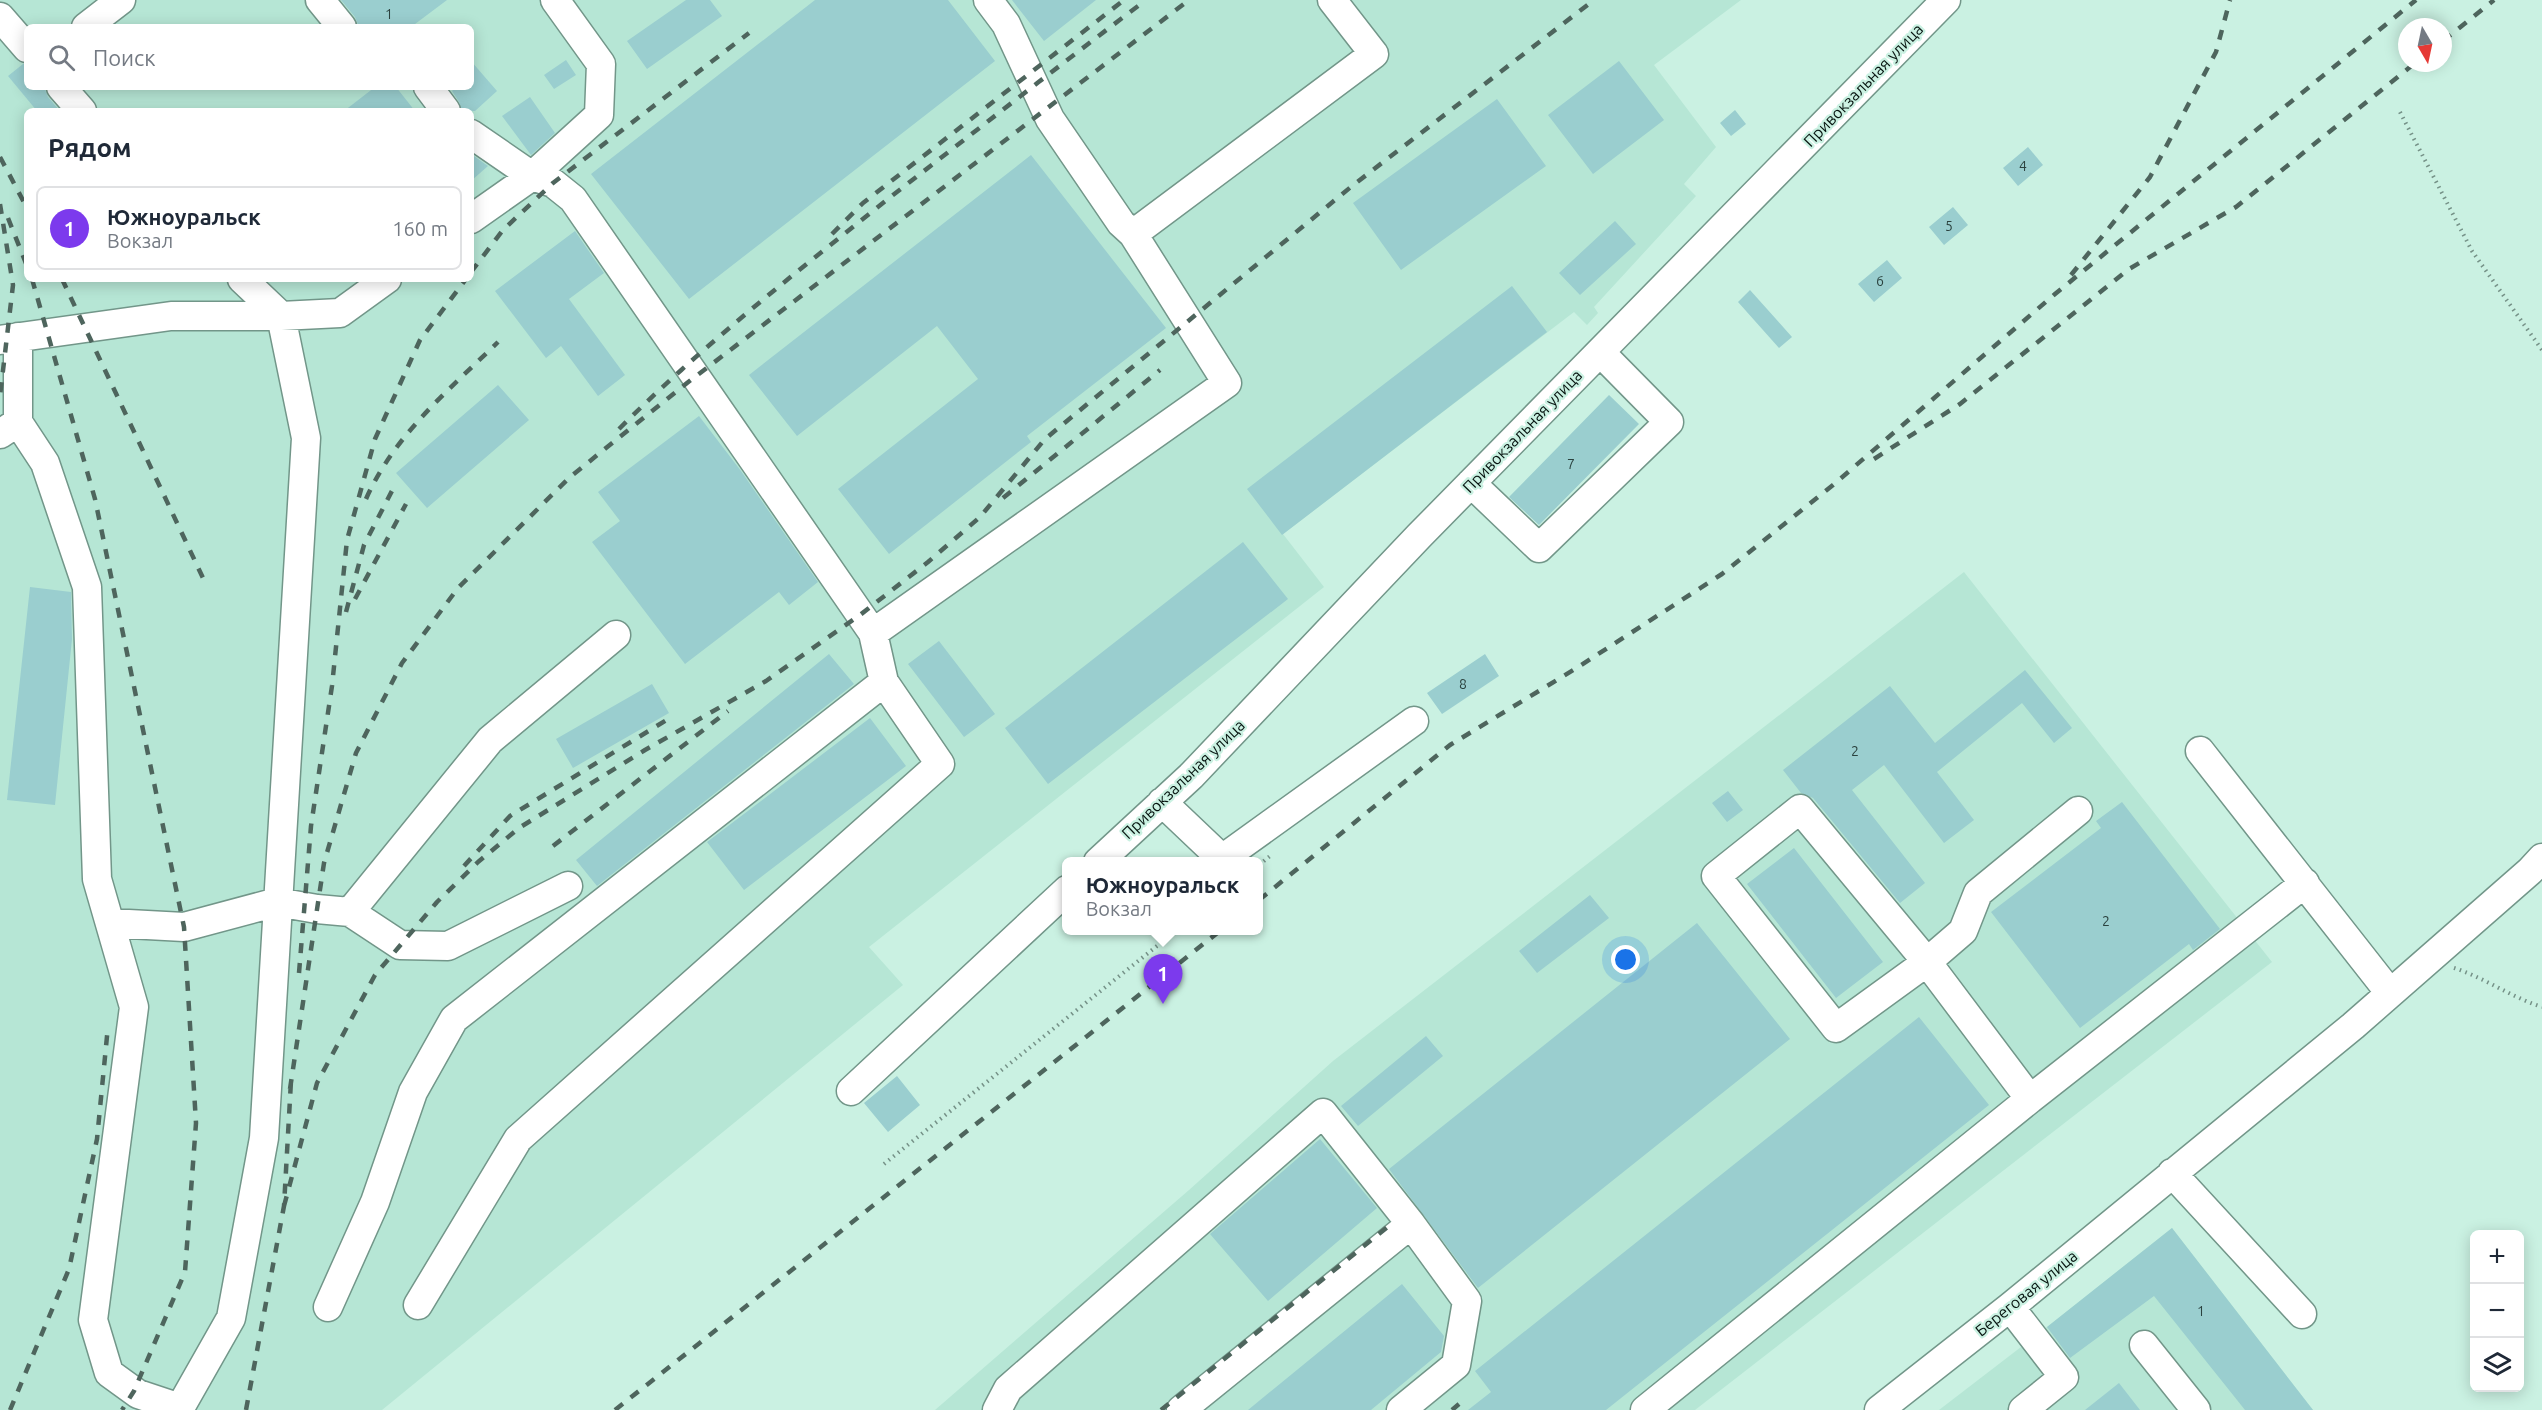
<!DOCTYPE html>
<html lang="ru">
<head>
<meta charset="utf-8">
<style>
  body { margin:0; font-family:Ubuntu,sans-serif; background:#f2f2f3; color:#1f2937 }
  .controls { position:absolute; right:18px; bottom:18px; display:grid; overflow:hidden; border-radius:9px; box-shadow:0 3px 15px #0003 }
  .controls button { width:54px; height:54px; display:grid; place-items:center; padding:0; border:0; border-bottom:2px solid #e0e1e3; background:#fff; color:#1f2937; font:30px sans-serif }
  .compass { position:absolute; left:2398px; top:18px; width:54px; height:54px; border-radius:50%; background:#fff; box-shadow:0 3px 15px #0003; rotate:171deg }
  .you { position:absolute; left:1626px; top:960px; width:21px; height:21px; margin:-15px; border:4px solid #fff; border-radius:50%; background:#1a73e8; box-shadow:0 0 0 9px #1a73e833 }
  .badge { display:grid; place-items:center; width:39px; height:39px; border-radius:50%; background:#7c3aed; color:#fff; font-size:20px; font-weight:700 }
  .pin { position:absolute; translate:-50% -50px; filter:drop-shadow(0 2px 3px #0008) }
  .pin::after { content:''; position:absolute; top:32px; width:21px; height:18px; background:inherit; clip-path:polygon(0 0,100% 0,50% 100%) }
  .popup { position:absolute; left:1062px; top:857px; width:201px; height:78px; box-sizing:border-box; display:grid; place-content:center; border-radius:9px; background:#fff; filter:drop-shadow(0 2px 4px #0005); font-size:20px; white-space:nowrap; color:#747a83 }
  .popup b { font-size:22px; color:#1f2937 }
  .popup::after { content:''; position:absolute; left:50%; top:100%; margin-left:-12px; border:12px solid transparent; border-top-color:#fff }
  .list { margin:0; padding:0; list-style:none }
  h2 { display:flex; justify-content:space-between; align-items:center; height:78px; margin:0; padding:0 24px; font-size:26px }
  h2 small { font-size:20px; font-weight:400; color:#747a83 }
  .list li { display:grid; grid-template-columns:39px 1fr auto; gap:18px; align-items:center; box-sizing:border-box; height:84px; margin:0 12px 12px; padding:0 12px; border:2px solid #e0e1e3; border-radius:9px }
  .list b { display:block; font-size:22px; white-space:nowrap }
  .list p { margin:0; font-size:20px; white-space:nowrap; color:#747a83 }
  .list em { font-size:20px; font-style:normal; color:#747a83 }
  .icon { flex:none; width:33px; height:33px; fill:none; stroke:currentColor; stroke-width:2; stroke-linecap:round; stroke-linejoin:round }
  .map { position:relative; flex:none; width:2542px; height:1410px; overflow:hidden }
  .search { position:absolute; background:#fff; box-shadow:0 3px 15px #0003; left:24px; top:24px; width:450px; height:66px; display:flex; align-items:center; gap:15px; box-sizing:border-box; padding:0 21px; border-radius:9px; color:#747a83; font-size:22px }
  .panel { position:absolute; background:#fff; box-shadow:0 3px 15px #0003; left:24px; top:108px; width:450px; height:174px; border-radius:9px }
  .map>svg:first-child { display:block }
  .built { fill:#b6e6d5; fill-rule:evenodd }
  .building { fill:#9acecf }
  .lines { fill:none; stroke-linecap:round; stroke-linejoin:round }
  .minor-casing { stroke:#729689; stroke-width:31 }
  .path { stroke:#759187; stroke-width:4; stroke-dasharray:1.5 4.5; stroke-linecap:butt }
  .minor { stroke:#fff; stroke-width:28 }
  .rail { stroke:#4e655d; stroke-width:4.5; stroke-dasharray:10 10; stroke-linecap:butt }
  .labels { text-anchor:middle; stroke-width:4.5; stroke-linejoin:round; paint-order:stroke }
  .number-label { font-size:14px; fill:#2b423f }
  .street-label { font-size:16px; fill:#06130f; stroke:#caf1e2 }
</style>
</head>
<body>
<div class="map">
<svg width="2542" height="1410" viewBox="0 0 2542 1410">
  <rect width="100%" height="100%" fill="#caf1e2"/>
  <path class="built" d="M0 0H1741L1654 65 1716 147 1684 184 1696 196 1594 307 1598 313 1587 325 1574 312 1283 534 1324 587 869 947 903 985 382 1410H0ZM27 27H471V87H27ZM27 111H471V279H27Z
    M1964 572 2272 962 1695 1410H935L1189 1190 1333 1061Z
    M2172 1228 2313 1410H1939L2047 1327Z"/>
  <path class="building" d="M341 0H447L411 27H359L355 17Z
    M686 0H710L722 16 647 69 627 41Z
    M815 0H948L995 61 689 299 591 174Z
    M1012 0H1096L1044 41Z
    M566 60 576 75 554 89 544 75Z
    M471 61 497 91 475 111H462L459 102 452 91 456 87H471Z
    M1619 61 1664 120 1593 174 1548 115Z
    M23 64H27V87H44L48 97 60 111H37L8 76Z
    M375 87H396L415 111H344Z
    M530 97 555 133 531 155 502 116Z
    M1497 99 1546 166 1401 270 1353 203Z
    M1735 110 1746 124 1731 136 1720 123Z
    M2028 147 2043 165 2018 186 2003 168Z
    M471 154 488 166 471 181Z
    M1031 155 1166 328 1027 436 1031 442 889 554 838 489 978 379 937 326 797 436 749 375Z
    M1953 207 1968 225 1944 245 1929 227Z
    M1615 221 1636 244 1580 295 1559 273Z
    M575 231 604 273 569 299 625 375 598 396 561 346 546 358 495 291Z
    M1887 260 1902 278 1874 302 1858 284Z
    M1512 286 1547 332 1282 535 1247 489Z
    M1750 290 1792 337 1779 348 1738 302Z
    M498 385 529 420 427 508 396 473Z
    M1609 395 1639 424 1539 525 1509 497Z
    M699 416 741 471 818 582 789 605 779 592 685 664 592 542 620 521 598 492Z
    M1243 542 1288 599 1048 784 1005 728Z
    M30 587 71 592 72 639 55 805 7 800Z
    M939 641 995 714 964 737 908 664Z
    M829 654 854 684 597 886 576 860Z
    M1485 654 1499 676 1442 714 1427 693Z
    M2025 670 2072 728 2054 743 2022 703 1937 772 1974 820 1944 843 1884 765 1852 790 1925 883 1900 903 1813 798 1801 793 1783 770 1890 686 1935 743Z
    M652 684 669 713 573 768 556 739Z
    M870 718 906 766 744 890 707 842Z
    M1728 791 1743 810 1727 822 1712 803Z
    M2122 802 2220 929 2193 950 2189 944 2080 1028 1991 912 2101 828 2096 821Z
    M1794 848 1883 962 1836 998 1747 884Z
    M1590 895 1609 918 1537 973 1519 951Z
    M1697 923 1790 1039 1478 1288 1389 1169Z
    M1919 1017 1989 1105 1606 1410H1468L1491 1392 1475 1371Z
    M1426 1036 1443 1056 1358 1126 1341 1106Z
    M897 1076 920 1105 888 1132 864 1103Z
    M1320 1139 1377 1208 1268 1301 1210 1234Z
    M2172 1228 2313 1410H2245L2154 1296 2070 1358 2047 1327Z
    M1402 1284 1444 1336 1441 1352 1371 1410H1248Z
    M2119 1383 2140 1410H2085Z"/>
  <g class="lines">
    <g class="minor-casing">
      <path id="minor" d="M320 0 342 27
        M988 0 1006 24 1050 119 1121 223 1133 234
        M0 17 27 48
        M86 27 121 0
        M61 87 82 111
        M428 87 446 111
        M471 134 532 176 553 183 573 199 873 633
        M471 219 532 176 599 115 601 64 555 0
        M0 340 171 316H281L340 313 387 279
        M18 422 45 463 87 587 97 879 134 1007 93 1320 109 1373 138 1394 180 1408 231 1318 264 1138 306 438 281 316 242 279
        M0 434 18 422V337
        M1471 483 1539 548 1669 422 1600 352
        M2200 751 2390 993
        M1162 802 1222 859 1414 721
        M1098 862 1191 776 1419 536 1946 0
        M350 912 490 740 616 635
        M110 923 184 927 277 902 317 909 350 912 400 945 448 946 568 886
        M851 1091 1067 890
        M2030 1099 2305 883
        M2172 1173 2302 1314
        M418 1305 518 1139 940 764 884 682 873 633 1227 383 1133 234 1374 54 1332 0
        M328 1307 375 1202 413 1092 454 1019 884 682
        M2010 1307 2064 1377 2023 1410
        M2144 1345 2196 1410
        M997 1410 1008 1389 1323 1113 1411 1224 1467 1301 1456 1365 1401 1410
        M1181 1410 1411 1224
        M1645 1410 2030 1099 1927 962 1800 809 1716 876 1836 1028 1927 962 1963 931 1978 893 2078 811
        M1879 1410 2010 1307 2353 1026 2530 871 2542 858"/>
    </g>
    <path class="path" d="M2400 112 2472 251 2542 350
      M1259 865 1270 856
      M2454 968C2485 978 2511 997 2542 1007
      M884 1164 1177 930"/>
    <use href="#minor" class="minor"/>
    <path class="rail" d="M2443 41 2494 0
      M0 157 27 208
      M0 204 13 285 0 396
      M8 218 27 266
      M832 234 863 203 1124 0
      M471 272 503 230 553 183 749 33
      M2071 275 2150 177 2216 52 2230 0
      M32 279 95 499 184 927 196 1123 185 1272 134 1391 122 1410
      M62 279 203 578
      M619 429C704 344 799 270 893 195 977 130 1061 64 1146 0
      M1874 459 1960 404 2129 269 2236 207 2415 63
      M1003 498 1160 370
      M366 499C395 434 448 391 498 342
      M355 599 406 504
      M346 612 364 545 394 487
      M553 846 728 711
      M464 866 510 816 673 716
      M1259 900 1450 745 1575 669 1722 574 1833 485 2055 294 2416 0
      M299 973 311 826 332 686 347 540 375 439 420 340 466 279
      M290 1089 324 863 356 753 402 663 458 588 570 477 687 383 1189 0
      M284 1206 317 1083 375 975 437 902 478 862 519 828 645 750 766 681 860 615 928 562 980 517 1045 439 1352 186 1594 0
      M10 1410 69 1269 97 1139 108 1026
      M246 1410 284 1206 291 1081
      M615 1410 1221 930
      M1161 1410 1390 1225
      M1452 1410 1459 1404"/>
  </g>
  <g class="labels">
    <g class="number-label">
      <text x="389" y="19">1</text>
      <text x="2023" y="171">4</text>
      <text x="1949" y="231">5</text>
      <text x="1880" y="286">6</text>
      <text x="1571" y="469">7</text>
      <text x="1463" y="689">8</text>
      <text x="1855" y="756">2</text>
      <text x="2106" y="926">2</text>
      <text x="2201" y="1316">1</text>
    </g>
    <g class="street-label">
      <text transform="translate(1863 85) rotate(-46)" y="6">Привокзальная улица</text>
      <text transform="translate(1522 431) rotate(-46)" y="6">Привокзальная улица</text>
      <text transform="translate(1183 779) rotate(-44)" y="6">Привокзальная улица</text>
      <text transform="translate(2026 1293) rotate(-39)" y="6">Береговая улица</text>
    </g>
  </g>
</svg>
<div class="controls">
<button>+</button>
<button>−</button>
<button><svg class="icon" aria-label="layers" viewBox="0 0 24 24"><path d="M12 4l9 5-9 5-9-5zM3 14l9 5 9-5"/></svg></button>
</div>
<svg class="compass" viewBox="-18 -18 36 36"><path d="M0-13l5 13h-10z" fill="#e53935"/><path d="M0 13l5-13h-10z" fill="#747a83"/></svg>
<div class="you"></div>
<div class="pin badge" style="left:1163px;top:1004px">1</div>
<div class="popup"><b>Южноуральск</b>Вокзал</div>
<div class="search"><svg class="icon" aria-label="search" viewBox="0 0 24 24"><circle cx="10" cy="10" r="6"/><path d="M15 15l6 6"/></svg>Поиск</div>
<section class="panel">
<h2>Рядом<small></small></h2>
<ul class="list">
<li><span class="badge">1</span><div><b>Южноуральск</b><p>Вокзал</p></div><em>160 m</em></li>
</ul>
</section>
</div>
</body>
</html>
